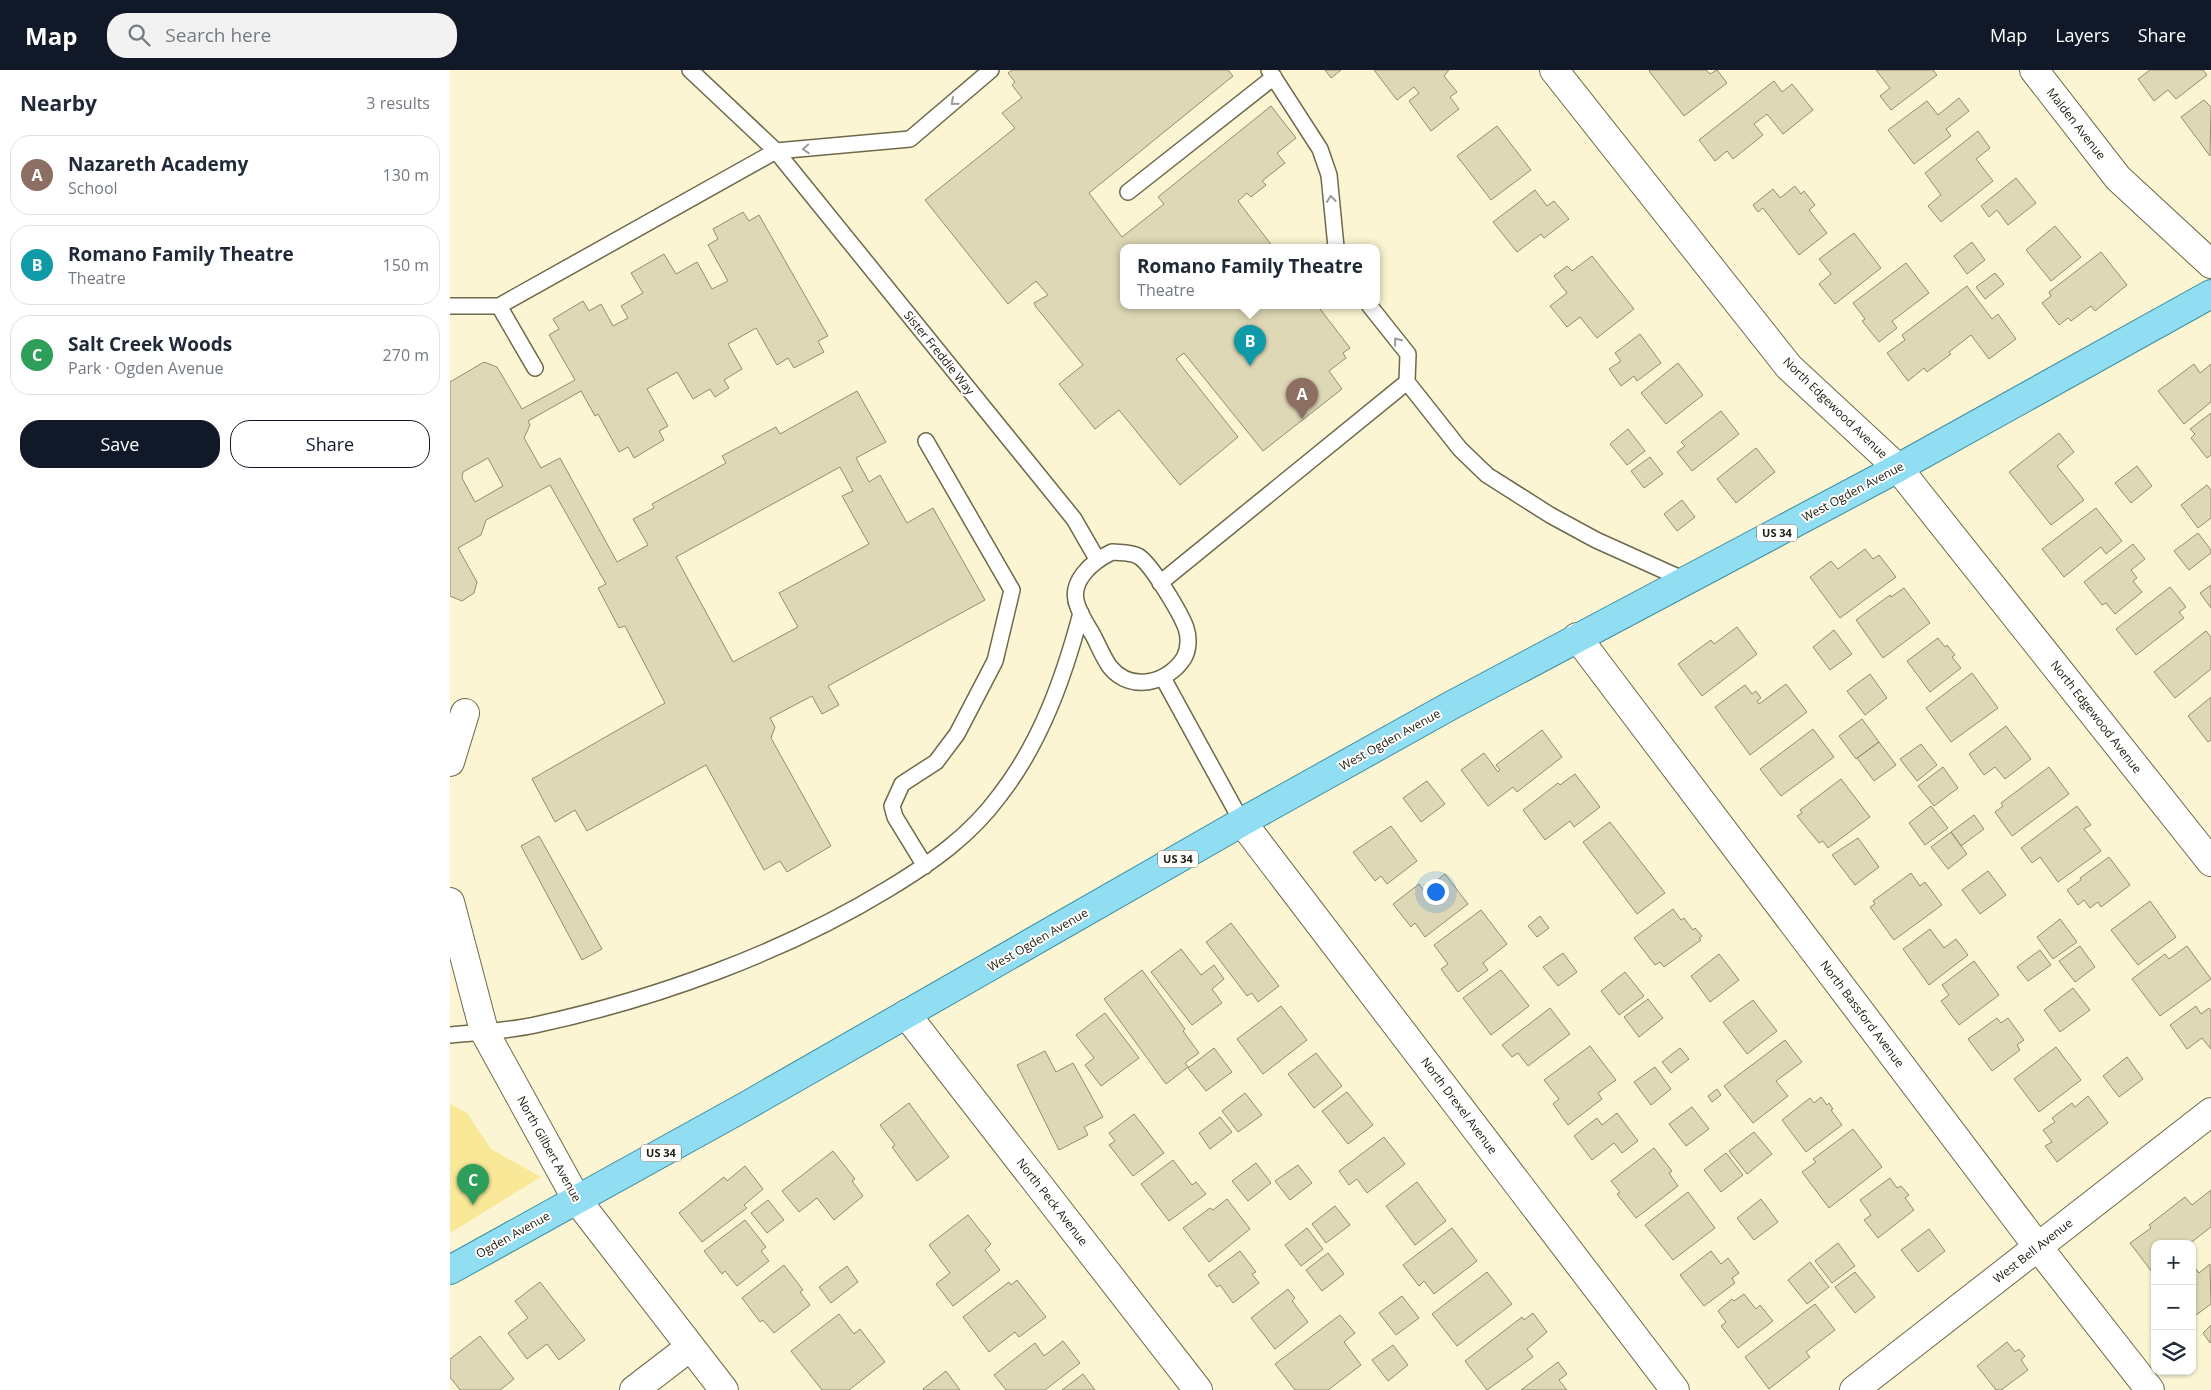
<!DOCTYPE html>
<html lang="en">
<head>
<meta charset="utf-8">
<style>
  body { margin:0; font-family:"Open Sans",sans-serif; background:#f2f2f3; color:#1f2937 }
  .controls { position:absolute; right:15px; bottom:15px; display:grid; overflow:hidden; border-radius:10px; box-shadow:0 1px 4px #0004 }
  .controls button { width:45px; height:45px; display:grid; place-items:center; padding:0; border:0; border-bottom:1px solid #e0e1e3; background:#fff; color:#1f2937; font:25px sans-serif }
  .you { position:absolute; left:985px; top:821px; width:18px; height:18px; margin:-12px; border:4px solid #fff; border-radius:50%; background:#1a73e8; box-shadow:0 0 0 8px #1a73e833 }
  .badge { display:grid; place-items:center; width:32px; height:32px; border-radius:50%; background:#111827; color:#fff; font-size:16px; font-weight:700 }
  .pin { position:absolute; translate:-50% -41px; filter:drop-shadow(0 1px 2px #0008) }
  .pin::after { content:''; position:absolute; top:26px; width:18px; height:15px; background:inherit; clip-path:polygon(0 0,100% 0,50% 100%) }
  .popup { position:absolute; left:670px; top:174px; width:260px; height:65px; box-sizing:border-box; display:grid; place-content:center; border-radius:10px; background:#fff; filter:drop-shadow(0 1px 4px #0005); font-size:16px; white-space:nowrap; color:#747a83 }
  .popup b { font-size:19px; color:#1f2937 }
  .popup::after { content:''; position:absolute; left:50%; top:100%; margin-left:-10px; border:10px solid transparent; border-top-color:#fff }
  .list { margin:0; padding:0; list-style:none }
  h2 { display:flex; justify-content:space-between; align-items:center; height:65px; margin:0; padding:0 20px; font-size:21px }
  h2 small { font-size:16px; font-weight:400; color:#747a83 }
  .list li { display:grid; grid-template-columns:32px 1fr auto; gap:15px; align-items:center; box-sizing:border-box; height:80px; margin:0 10px 10px; padding:0 10px; border:1px solid #e0e1e3; border-radius:20px }
  .list b { display:block; font-size:19px; white-space:nowrap }
  .list p { margin:0; font-size:16px; white-space:nowrap; color:#747a83 }
  .list em { font-size:16px; font-style:normal; color:#747a83 }
  .actions { display:flex; gap:10px; padding:15px 20px }
  .actions a { flex:1; padding:11px 0; border:1px solid #111827; border-radius:20px; text-align:center; font-size:18px; color:#111827 }
  .actions .main { background:#111827; color:#fff }
  .icon { flex:none; width:28px; height:28px; fill:none; stroke:currentColor; stroke-width:2; stroke-linecap:round; stroke-linejoin:round }
  .map { position:relative; flex:none; width:1761px; height:1320px; overflow:hidden }
  header { display:flex; align-items:center; gap:30px; box-sizing:border-box; height:70px; padding:0 25px; background:#111827; color:#fff }
  header strong { font-size:24px }
  nav { display:flex; gap:28px; margin-inline-start:auto; font-size:18px }
  .search { width:350px; height:45px; background:#f2f2f3; display:flex; align-items:center; gap:12px; box-sizing:border-box; padding:0 18px; border-radius:20px; color:#747a83; font-size:19px }
  main { display:flex }
  aside { flex:1; background:#fff }
  .map>svg:first-child { display:block }
  .green { fill:#f8e897 }
  .building { fill:#ded8b6; stroke:#938d6e; fill-rule:evenodd }
  .lines { fill:none; stroke-linecap:round; stroke-linejoin:round }
  .service-casing { stroke:#6f694a; stroke-width:18 }
  .minor-casing { stroke:#6f694a; stroke-width:30 }
  .tertiary-casing { stroke:#6f694a; stroke-width:30 }
  .primary-casing { stroke:#3b8ea0; stroke-width:30 }
  .service { stroke:#fff; stroke-width:15 }
  .minor { stroke:#fff; stroke-width:28 }
  .tertiary { stroke:#fff; stroke-width:28 }
  .primary { stroke:#91def3; stroke-width:28 }
  .oneway { stroke:#9c9b95 }
  .labels { text-anchor:middle; stroke-width:4; stroke-linejoin:round; paint-order:stroke }
  .shield { fill:#fff; stroke:#65645a; stroke-width:1 }
  .shield-label { font-size:11px; font-weight:bold; fill:#232114 }
  .street-label { font-size:12px; fill:#232114; stroke:#fff }
</style>
</head>
<body>
<header>
<strong>Map</strong>
<div class="search"><svg class="icon" aria-label="search" viewBox="0 0 24 24"><circle cx="10" cy="10" r="6"/><path d="M15 15l6 6"/></svg>Search here</div>
<nav><a>Map</a><a>Layers</a><a>Share</a></nav>
</header>
<main>
<aside>
<h2>Nearby<small>3 results</small></h2>
<ul class="list">
<li><span class="badge" style="background:#8d6e63">A</span><div><b>Nazareth Academy</b><p>School</p></div><em>130 m</em></li>
<li><span class="badge" style="background:#0f9aa8">B</span><div><b>Romano Family Theatre</b><p>Theatre</p></div><em>150 m</em></li>
<li><span class="badge" style="background:#2e9e5b">C</span><div><b>Salt Creek Woods</b><p>Park · Ogden Avenue</p></div><em>270 m</em></li>
</ul>
<div class="actions"><a class="main">Save</a><a>Share</a></div>
</aside>
<div class="map">
<svg width="1761" height="1320" viewBox="0 0 1761 1320">
  <rect width="100%" height="100%" fill="#fbf5d3"/>
  <path class="green" d="M0 1034 17 1043 41 1079 91 1107 0 1163Z"/>
  <path class="building" d="M562 0H778L783 6 639 123 672 167 714 134 708 127 821 36 846 68 827 83 835 93 812 111 816 115 801 127 797 123 788 131 823 177H674V235H867L900 278 893 283 896 288 879 301 892 319 813 381 734 283 726 289 788 367 730 415 669 340 645 359 609 314 633 295 586 237 584 233 598 225 586 211 558 234 475 130 565 58 552 43 572 28 562 15 565 12 558 3Z
    M875 0H891L881 8Z
    M924 0H999L994 6 1007 22 1000 27 1009 39 981 61 959 31 969 23 964 17 947 30Z
    M1200 0H1256L1260 4 1267 0 1277 13 1234 46 1199 1Z
    M1426 0H1483L1487 5 1441 40 1430 26 1440 18Z
    M1700 0H1753L1757 5 1726 29 1718 20 1704 31 1688 9Z
    M1324 11 1332 22 1342 14 1363 40 1333 64 1317 44 1304 54 1313 65 1283 89 1277 81 1265 91 1249 70Z
    M1509 28 1519 41 1496 59 1501 66 1464 94 1438 60 1477 31 1488 45Z
    M1754 30 1761 37 1760 86 1731 47Z
    M1047 56 1081 100 1041 130 1007 86Z
    M1528 61 1540 78 1526 89 1543 111 1491 152 1478 136 1491 125 1475 103Z
    M1566 108 1586 133 1558 155 1547 140 1539 147 1531 136Z
    M1345 116 1351 124 1354 121 1365 135 1359 140 1377 163 1349 185 1313 138 1308 142 1303 135 1323 119 1330 128Z
    M1085 120 1097 136 1104 131 1119 149 1094 168 1091 164 1067 182 1043 152Z
    M293 142 299 151 309 145 378 266 368 271 374 282 344 298 338 288 327 295 306 258 278 274 292 299 274 310 279 318 265 327 260 319 243 329 227 302 197 319 218 356 209 361 214 370 184 388 178 377 169 382 148 344 145 346 131 321 78 351 80 355 74 368 91 398 110 388 167 492 198 475 183 449 204 438 202 434 276 393 272 386 326 357 330 364 407 321 436 372 406 388 419 412 430 405 457 453 483 438 535 530 378 616 389 635 372 644 362 626 320 648 325 657 321 668 381 776 337 802 330 791 314 800 256 695 137 761 125 740 105 752 82 709 215 633 175 556 169 558 148 518 156 514 100 415 36 450 31 465 8 478 27 512 24 523 12 531 0 526V312L34 292 47 297 72 339 125 310 99 265 109 259 103 249 133 231 139 241 151 234 163 256 178 248 171 236 193 223 181 203 214 184 226 204 247 192 262 219 278 211 258 175 268 169 263 159ZM38 388 53 416 25 432 12 408 13 402ZM390 397 403 421 392 426 419 474 329 523 348 557 283 592 226 487Z
    M1605 156 1631 187 1601 211 1576 180Z
    M1404 163 1431 198 1385 234 1369 214 1381 204 1369 189Z
    M1522 172 1535 190 1517 204 1504 186Z
    M1651 182 1677 215 1645 241 1641 236 1621 251 1618 248 1609 255 1592 233 1601 226 1599 222Z
    M1142 186 1184 239 1147 268 1130 247 1117 257 1100 236 1117 223 1104 206 1117 196 1122 201Z
    M1456 193 1479 223 1442 251 1447 258 1429 272 1412 251 1415 249 1403 233Z
    M1545 203 1554 214 1535 229 1526 217Z
    M1517 216 1542 249 1548 244 1566 269 1539 289 1521 265 1499 282 1501 284 1477 302 1474 298 1458 311 1437 283 1455 270 1452 265Z
    M1190 264 1211 293 1187 311 1184 306 1171 316 1159 299 1171 291 1165 283Z
    M1228 293 1253 325 1216 354 1191 323Z
    M1744 294 1750 303 1761 294V332L1734 354 1708 321Z
    M1271 341 1289 364 1242 401 1227 382 1235 376 1231 372Z
    M1761 343V385L1757 388 1741 368 1745 364 1740 359Z
    M1178 359 1195 381 1177 395 1160 374Z
    M1609 363 1624 382 1607 396 1634 430 1601 455 1559 402Z
    M1306 378 1325 402 1286 433 1267 409Z
    M1200 387 1213 404 1194 418 1181 401Z
    M1687 396 1702 416 1681 433 1665 413Z
    M1757 415 1761 420V448L1748 458 1731 435Z
    M1232 430 1245 447 1227 461 1214 444Z
    M1646 438 1672 471 1656 484 1651 477 1614 507 1592 479Z
    M1748 463 1761 480V483L1739 500 1724 481Z
    M1683 474 1695 489 1681 500 1687 508 1683 511 1692 522 1665 544 1656 533 1652 535 1634 512Z
    M1415 479 1423 489 1429 485 1446 507 1390 548 1360 507 1381 491 1388 499Z
    M1761 515V538L1750 523Z
    M1720 517 1736 537 1729 542 1734 548 1686 585 1666 559Z
    M1454 518 1480 553 1433 588 1406 550 1440 525 1441 527Z
    M1287 557 1307 584 1252 626 1228 594 1261 570 1264 574Z
    M1384 560 1402 584 1380 600 1363 577Z
    M1756 561 1761 567V599L1725 628 1704 602Z
    M1488 568 1495 577 1497 575 1505 585 1502 587 1511 598 1480 622 1457 591Z
    M1522 603 1548 638 1501 672 1476 638Z
    M1420 604 1437 628 1415 645 1397 621Z
    M1336 614 1357 642 1300 685 1265 637 1295 615 1302 624 1306 621 1311 628 1307 631 1309 634Z
    M1761 627V670L1758 672 1738 646Z
    M1412 649 1429 672 1406 689 1389 666Z
    M1556 656 1581 689 1555 709 1545 697 1534 705 1519 684Z
    M1363 659 1384 687 1331 726 1310 699Z
    M1092 660 1112 687 1067 722 1063 717 1038 736 1011 700 1034 683 1048 702 1050 700 1046 695Z
    M1429 672 1446 695 1424 711 1407 688Z
    M1471 674 1487 695 1467 711 1450 689Z
    M1493 697 1508 718 1484 736 1468 716Z
    M1599 697 1619 724 1562 766 1545 742 1553 736 1551 733Z
    M1125 704 1150 737 1124 757 1120 751 1095 770 1073 740 1108 713 1110 715Z
    M1391 709 1420 747 1378 778 1373 771 1369 773 1347 746 1352 743 1350 740Z
    M977 711 995 734 971 752 953 728Z
    M1481 736 1498 758 1475 775 1459 753Z
    M1627 736 1641 755 1634 759 1651 781 1608 812 1590 787 1582 793 1571 778Z
    M1524 745 1534 759 1511 776 1501 762Z
    M1160 752 1215 823 1187 844 1133 772Z
    M941 756 967 791 937 814 931 806 925 811 903 782Z
    M1501 762 1517 784 1498 799 1481 777Z
    M89 766 152 879 132 890 71 776Z
    M1408 768 1429 797 1405 815 1382 785Z
    M1659 787 1680 815 1651 837 1648 832 1640 838 1634 830 1628 835 1617 820 1631 810 1630 808Z
    M1538 801 1556 825 1530 844 1512 820Z
    M1461 803 1470 816 1475 812 1492 835 1444 870 1420 837 1425 834 1423 831Z
    M995 804 1018 834 975 867 965 853 961 857 943 834 969 814 974 821Z
    M1700 831 1726 867 1688 895 1661 860Z
    M1223 839 1231 850 1234 848 1243 860 1245 858 1252 866 1249 868 1251 870 1214 897 1210 892 1205 895 1184 868Z
    M1031 840 1057 874 1033 893 1038 900 1008 922 991 899 998 894 984 875Z
    M1090 846 1099 858 1087 867 1078 856Z
    M1610 849 1627 872 1603 889 1587 867Z
    M781 853 829 916 808 932 802 923 797 926 756 872Z
    M1480 859 1494 878 1506 869 1518 885 1479 915 1453 879Z
    M1630 876 1645 897 1625 912 1609 891Z
    M1737 876 1761 909 1710 946 1682 909 1715 884 1719 889Z
    M731 879 751 905 764 895 774 909 762 919 772 933 742 955 701 902Z
    M1590 880 1601 895 1578 911 1567 897Z
    M1113 883 1127 902 1108 916 1093 897Z
    M1269 884 1289 910 1260 932 1241 906Z
    M1524 891 1549 925 1509 955 1491 931 1499 925 1492 915Z
    M692 900 735 959 733 961 749 983 735 993 738 997 716 1014 654 929Z
    M1051 900 1079 936 1041 965 1013 928Z
    M1175 902 1194 926 1169 945 1151 921Z
    M1623 918 1640 940 1610 962 1594 940Z
    M1198 929 1213 948 1189 967 1174 947Z
    M1303 930 1327 961 1297 984 1273 952Z
    M831 936 857 970 813 1004 787 969Z
    M1746 936 1751 944 1759 938 1761 940V979L1752 968 1737 979 1720 955Z
    M1100 938 1120 964 1078 996 1068 983 1062 987 1052 975Z
    M655 943 689 988 651 1016 635 995 644 988 626 965Z
    M1547 948 1551 953 1558 948 1574 970 1567 975 1570 980 1542 1001 1518 969Z
    M1335 970 1352 992 1326 1011 1338 1026 1303 1053 1274 1016Z
    M1140 976 1166 1010 1148 1023 1152 1029 1118 1055 1103 1034 1109 1029 1094 1010Z
    M1606 977 1631 1010 1589 1042 1564 1009Z
    M764 978 782 1002 756 1021 738 998Z
    M1230 978 1239 989 1221 1003 1212 992Z
    M595 981 606 1002 623 993 653 1047 634 1057 638 1065 609 1080 567 995Z
    M866 983 892 1016 864 1038 838 1004Z
    M1677 987 1693 1009 1669 1027 1653 1006Z
    M1205 997 1221 1019 1201 1035 1184 1012Z
    M1267 1019 1271 1025 1262 1032 1258 1026Z
    M897 1022 923 1055 898 1074 872 1041Z
    M795 1023 812 1045 788 1062 772 1041Z
    M1638 1026 1658 1053 1607 1092 1595 1076 1602 1072 1593 1060 1605 1052 1602 1048 1622 1033 1625 1037Z
    M1371 1027 1377 1035 1379 1033 1383 1039 1381 1040 1392 1055 1356 1082 1332 1050 1360 1028 1364 1033Z
    M459 1033 499 1087 467 1111 442 1077 445 1075 430 1055Z
    M1242 1037 1259 1059 1236 1076 1219 1054Z
    M1167 1043 1188 1071 1172 1083 1164 1073 1142 1090 1124 1066 1147 1048 1152 1055Z
    M684 1044 714 1083 683 1106 659 1075 665 1071 659 1063Z
    M770 1047 782 1062 760 1079 749 1063Z
    M1403 1059 1432 1097 1379 1138 1352 1102 1366 1092 1363 1089Z
    M1304 1062 1322 1084 1297 1104 1279 1081Z
    M934 1067 955 1094 917 1123 907 1109 899 1115 889 1101Z
    M1204 1078 1222 1101 1219 1103 1228 1116 1186 1148 1167 1124 1170 1122 1161 1111Z
    M383 1081 405 1109 402 1111 413 1126 384 1150 367 1128 349 1142 332 1121Z
    M1276 1083 1293 1105 1271 1122 1254 1100Z
    M723 1090 742 1115 746 1112 756 1124 719 1151 691 1114Z
    M806 1093 821 1113 798 1131 782 1111Z
    M848 1095 862 1113 840 1130 825 1111Z
    M295 1096 313 1119 294 1135 297 1138 252 1172 229 1143 274 1107 277 1111Z
    M1440 1108 1447 1118 1451 1116 1459 1125 1455 1128 1464 1140 1428 1168 1414 1150 1421 1145 1410 1130Z
    M967 1112 996 1151 965 1175 936 1136Z
    M1761 1120V1157L1739 1174H1705V1200L1702 1202 1680 1173 1701 1158 1699 1155 1735 1127 1742 1135Z
    M1238 1122 1265 1158 1223 1190 1195 1155Z
    M777 1129 800 1159 759 1192 733 1158 760 1138 763 1140Z
    M1311 1129 1328 1152 1304 1170 1287 1148Z
    M318 1130 334 1150 317 1163 301 1143Z
    M885 1136 900 1155 876 1173 862 1154Z
    M518 1145 541 1174 535 1180 550 1200 503 1236 486 1214 500 1203 479 1175Z
    M295 1150 316 1177 311 1181 319 1191 287 1216 275 1201 272 1204 254 1181Z
    M857 1158 873 1179 851 1196 835 1175Z
    M1002 1158 1027 1191 984 1224 974 1211 969 1216 953 1195Z
    M1479 1159 1495 1181 1468 1202 1451 1180Z
    M1388 1173 1405 1196 1382 1213 1365 1191Z
    M790 1181 806 1202 802 1204 809 1213 783 1233 770 1215 767 1217 758 1205Z
    M1261 1181 1271 1194 1278 1188 1289 1203 1282 1208 1285 1213 1254 1236 1230 1205Z
    M878 1183 894 1204 872 1221 856 1200Z
    M1360 1192 1379 1217 1357 1234 1338 1210Z
    M1760 1194 1761 1234 1742 1248V1202L1746 1199 1749 1203Z
    M334 1195 353 1220 350 1222 360 1235 324 1263 313 1250 310 1252 292 1228Z
    M397 1196 408 1212 381 1233 369 1217Z
    M1037 1202 1062 1234 1007 1276 982 1244Z
    M1405 1202 1425 1227 1405 1243 1385 1217Z
    M567 1210 596 1247 569 1267 565 1262 539 1282 513 1247 559 1212 561 1215Z
    M90 1212 135 1270 109 1290 97 1274 77 1289 58 1263 78 1248 65 1231Z
    M838 1219 845 1228 842 1231 858 1252 825 1279 801 1248Z
    M1294 1224 1306 1239 1310 1235 1323 1251 1288 1278 1271 1256 1276 1252 1268 1241 1282 1229 1284 1231Z
    M952 1226 969 1248 946 1265 929 1243Z
    M1365 1234 1385 1260 1356 1282 1360 1287 1319 1319 1295 1287Z
    M1083 1243 1097 1262 1077 1279 1083 1287 1037 1320 1015 1291 1072 1247 1074 1250Z
    M389 1244 404 1264 410 1259 435 1292 399 1320H372L341 1281Z
    M890 1245 905 1263 894 1272 911 1295 878 1320H845L825 1294Z
    M1761 1255V1272L1760 1273 1753 1263Z
    M30 1266 64 1309 50 1320H10L0 1307V1289Z
    M613 1271 630 1293 595 1320H556L544 1305 585 1273 594 1286Z
    M1557 1272 1565 1282 1569 1279 1575 1286 1571 1290 1578 1300 1551 1320H1546L1527 1296Z
    M943 1275 958 1295 938 1311 922 1290Z
    M1108 1292 1117 1304 1109 1310 1117 1320H1071Z
    M496 1301 510 1320H474L473 1319Z
    M633 1304 645 1320H612Z"/>
  <g class="lines">
    <g class="service-casing">
      <path id="service" d="M240 0 326 81 624 449 647 489
        M819 0 870 79 879 105 886 177
        M678 122 824 7
        M919 235 958 284 957 312
        M0 236H49
        M85 298 49 236 326 81 460 69 541 0
        M662 482C671 483 680 482 688 486 701 493 731 544 736 558 739 567 739 579 734 588 718 613 681 623 660 597 654 589 649 577 644 567 639 558 632 548 628 537 617 512 643 491 662 482Z
        M710 513 957 312 1010 379 1037 405 1100 445 1146 470 1237 511
        M713 608 792 752
        M475 796 445 747 442 736 452 714 486 692 507 664 545 591 562 520 476 371
        M0 965C28 962 58 961 85 955 206 929 333 883 438 819 481 793 520 766 550 725 591 672 614 607 631 543"/>
    </g>
    <g class="minor-casing">
      <path id="minor" d="M1104 0 1339 297 1448 398 1761 792
        M1584 0 1668 108 1761 194
        M1127 567 1588 1177 1700 1320
        M0 692 15 643
        M792 752 1225 1320
        M0 832 34 961 127 1130
        M456 944 748 1320
        M184 1320 240 1277
        M1404 1320 1761 1042"/>
    </g>
    <g class="tertiary-casing">
      <path id="tertiary" d="M127 1130 274 1320"/>
    </g>
    <g class="primary-casing">
      <path id="primary" d="M0 1200 296 1036 792 752 1000 636 1448 398 1761 224"/>
    </g>
    <use href="#service" class="service"/>
    <use href="#minor" class="minor"/>
    <use href="#tertiary" class="tertiary"/>
    <use href="#primary" class="primary"/>
  </g>
  <defs><path id="oneway-chevron" d="M-2-3.5L2.5 0L-2 3.5" fill="none" stroke-width="1.6" stroke-linecap="round" stroke-linejoin="round" transform="scale(1.25)"/></defs>
  <g class="oneway">
    <use href="#oneway-chevron" transform="translate(504 32) rotate(139)"/>
    <use href="#oneway-chevron" transform="translate(356 79) rotate(176)"/>
    <use href="#oneway-chevron" transform="translate(881 129) rotate(-96)"/>
    <use href="#oneway-chevron" transform="translate(947 271) rotate(-128)"/>
  </g>
  <g class="labels">
    <g class="shield">
      <rect x="1307" y="454.5" width="40" height="17" rx="4"/>
      <rect x="708" y="780.5" width="40" height="17" rx="4"/>
      <rect x="191" y="1074.5" width="40" height="17" rx="4"/>
    </g>
    <g class="shield-label">
      <text x="1327" y="467">US 34</text>
      <text x="728" y="793">US 34</text>
      <text x="211" y="1087">US 34</text>
    </g>
    <g class="street-label">
      <text transform="translate(1626 54) rotate(52)" y="4">Malden Avenue</text>
      <text transform="translate(489 283) rotate(51)" y="4">Sister Freddie Way</text>
      <text transform="translate(1385 338) rotate(44)" y="4">North Edgewood Avenue</text>
      <text transform="translate(1403 422) rotate(-28)" y="4">West Ogden Avenue</text>
      <text transform="translate(1646 647) rotate(52)" y="4">North Edgewood Avenue</text>
      <text transform="translate(940 670) rotate(-29)" y="4">West Ogden Avenue</text>
      <text transform="translate(588 870) rotate(-30)" y="4">West Ogden Avenue</text>
      <text transform="translate(1412 944) rotate(53)" y="4">North Bassford Avenue</text>
      <text transform="translate(1009 1036) rotate(53)" y="4">North Drexel Avenue</text>
      <text transform="translate(99 1079) rotate(61)" y="4">North Gilbert Avenue</text>
      <text transform="translate(602 1132) rotate(52)" y="4">North Peck Avenue</text>
      <text transform="translate(63 1165) rotate(-29)" y="4">Ogden Avenue</text>
      <text transform="translate(1583 1181) rotate(-38)" y="4">West Bell Avenue</text>
    </g>
  </g>
</svg>
<div class="controls">
<button>+</button>
<button>−</button>
<button><svg class="icon" aria-label="layers" viewBox="0 0 24 24"><path d="M12 4l9 5-9 5-9-5zM3 14l9 5 9-5"/></svg></button>
</div>
<div class="you"></div>
<div class="pin badge" style="left:852px;top:349px;background:#8d6e63">A</div>
<div class="pin badge" style="left:800px;top:296px;background:#0f9aa8">B</div>
<div class="popup"><b>Romano Family Theatre</b>Theatre</div>
<div class="pin badge" style="left:23px;top:1135px;background:#2e9e5b">C</div>
</div>
</main>
</body>
</html>
